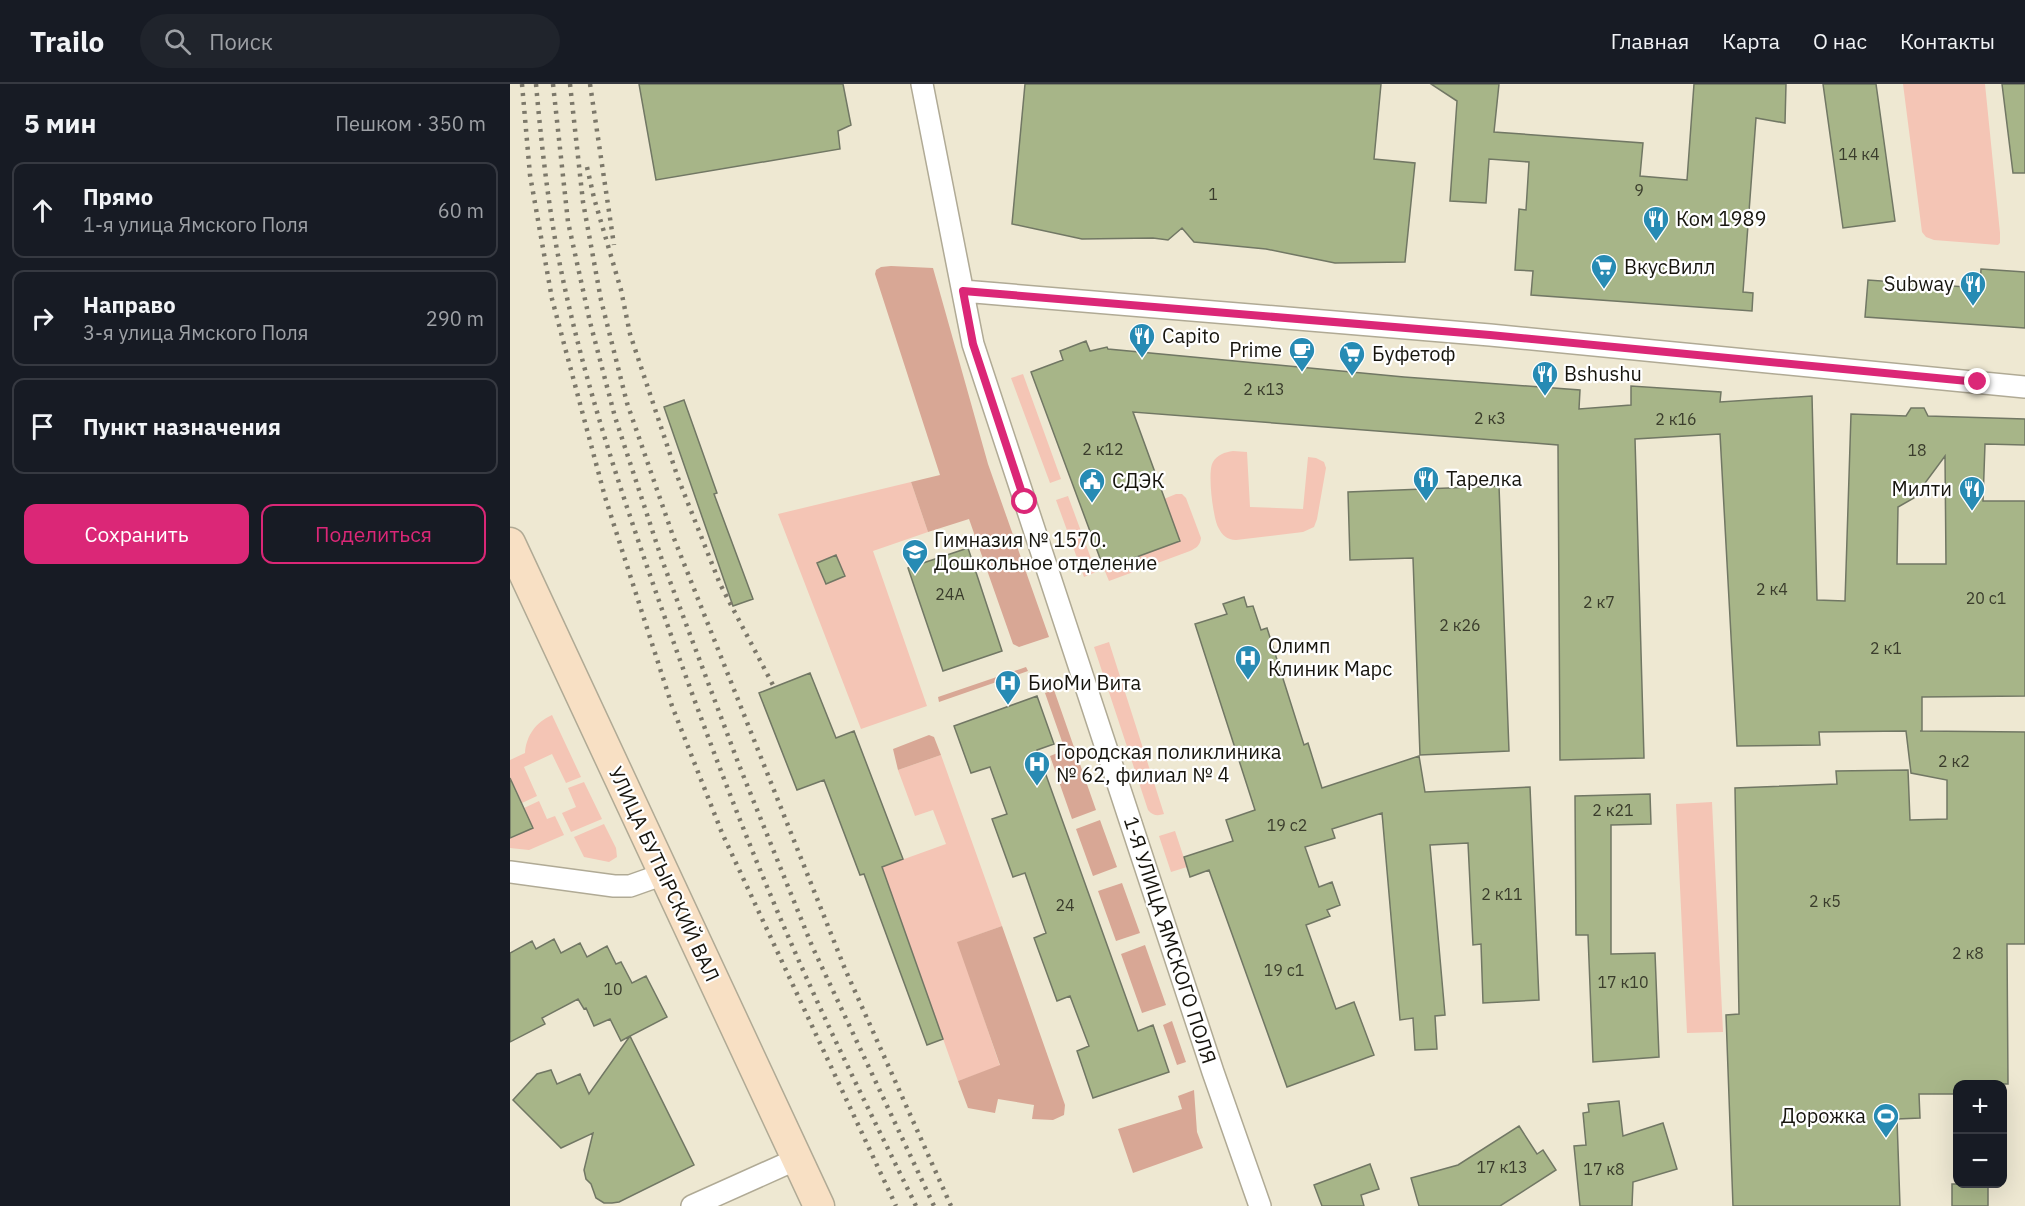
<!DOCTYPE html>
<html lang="ru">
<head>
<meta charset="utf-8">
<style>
  body { margin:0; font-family:"IBM Plex Sans",sans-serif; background:#20242c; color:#f1f3f6 }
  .controls { position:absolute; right:18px; bottom:18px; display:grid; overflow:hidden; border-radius:12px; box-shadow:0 6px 24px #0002 }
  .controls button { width:54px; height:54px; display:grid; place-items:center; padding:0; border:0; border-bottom:2px solid #363941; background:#171b24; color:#f1f3f6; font:30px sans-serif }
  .stop { position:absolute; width:18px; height:18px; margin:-14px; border:4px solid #db2777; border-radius:50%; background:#fff }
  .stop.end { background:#db2777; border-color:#fff; box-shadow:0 2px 6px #0008 }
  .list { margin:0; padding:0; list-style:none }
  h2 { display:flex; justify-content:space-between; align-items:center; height:78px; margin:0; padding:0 24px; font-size:26px }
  h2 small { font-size:20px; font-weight:400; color:#9ea1a6 }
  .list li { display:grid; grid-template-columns:39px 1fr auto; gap:18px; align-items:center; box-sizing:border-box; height:96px; margin:0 12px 12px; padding:0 12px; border:2px solid #363941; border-radius:12px }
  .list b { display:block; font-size:22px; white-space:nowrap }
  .list p { margin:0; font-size:20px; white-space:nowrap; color:#9ea1a6 }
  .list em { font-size:20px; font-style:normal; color:#9ea1a6 }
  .actions { display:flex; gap:12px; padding:18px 24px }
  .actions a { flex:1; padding:14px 0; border:2px solid #db2777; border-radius:12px; text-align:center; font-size:21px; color:#db2777 }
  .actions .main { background:#db2777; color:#fff }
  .icon { flex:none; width:33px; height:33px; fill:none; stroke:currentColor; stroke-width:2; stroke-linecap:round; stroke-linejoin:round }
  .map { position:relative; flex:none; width:1515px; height:1122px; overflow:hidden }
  header { display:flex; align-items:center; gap:36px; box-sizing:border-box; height:84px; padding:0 30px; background:#171b24; border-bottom:2px solid #363941 }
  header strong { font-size:28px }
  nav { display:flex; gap:33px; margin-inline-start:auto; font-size:21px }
  .search { width:420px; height:54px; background:#20242c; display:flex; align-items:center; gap:15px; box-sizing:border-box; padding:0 21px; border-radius:33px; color:#9ea1a6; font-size:22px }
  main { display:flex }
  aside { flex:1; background:#171b24 }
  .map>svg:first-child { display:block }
  .green { fill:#f4c5b5 }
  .forest { fill:#d8a795 }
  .building { fill:#a7b588; stroke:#717764; stroke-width:1.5; fill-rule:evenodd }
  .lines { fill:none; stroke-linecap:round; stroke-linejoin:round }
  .street-casing { stroke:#b0aa95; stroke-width:24 }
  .secondary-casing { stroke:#b0aa95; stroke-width:33 }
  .street { stroke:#fff; stroke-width:21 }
  .secondary { stroke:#f8e0c4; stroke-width:30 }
  .rail { stroke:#7c786a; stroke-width:4.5; stroke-dasharray:3 6; stroke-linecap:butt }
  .route { stroke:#db2777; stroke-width:8 }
  .labels { text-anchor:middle; stroke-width:4.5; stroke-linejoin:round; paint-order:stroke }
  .number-label { font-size:16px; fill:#3a3c2c }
  .poi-label { font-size:20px; fill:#16140d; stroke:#fff; text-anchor:start }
  .street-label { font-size:20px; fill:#16140d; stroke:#fff }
</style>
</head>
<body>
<header>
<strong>Trailo</strong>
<div class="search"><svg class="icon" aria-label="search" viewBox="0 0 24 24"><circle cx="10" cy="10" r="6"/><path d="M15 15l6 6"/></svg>Поиск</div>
<nav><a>Главная</a><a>Карта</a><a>О нас</a><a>Контакты</a></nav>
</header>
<main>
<aside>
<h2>5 мин<small>Пешком · 350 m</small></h2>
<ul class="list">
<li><svg class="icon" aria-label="ahead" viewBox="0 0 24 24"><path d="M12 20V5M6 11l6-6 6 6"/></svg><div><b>Прямо</b><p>1-я улица Ямского Поля</p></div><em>60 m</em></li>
<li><svg class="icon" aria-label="right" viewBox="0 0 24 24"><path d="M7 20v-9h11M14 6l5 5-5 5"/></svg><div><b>Направо</b><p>3-я улица Ямского Поля</p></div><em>290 m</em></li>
<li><svg class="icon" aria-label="arrive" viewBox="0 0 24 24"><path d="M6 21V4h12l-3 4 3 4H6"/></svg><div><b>Пункт назначения</b></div></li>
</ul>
<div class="actions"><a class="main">Сохранить</a><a>Поделиться</a></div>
</aside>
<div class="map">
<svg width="1515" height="1122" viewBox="0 0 1515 1122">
  <rect width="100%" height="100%" fill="#eee8d2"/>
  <path class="green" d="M1393 0H1475L1490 149V159L1488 161 1424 156 1416 153 1412 148Z
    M513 290 551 395 540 399 501 294Z
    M723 367 737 368 740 423 793 425 798 373 806 374 814 378 816 384 807 435 804 443 793 448 726 456C717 456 712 451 708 443 703 433 697 387 703 378 707 371 715 368 723 367Z
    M401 398 418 448 363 467 417 622 351 645 268 430Z
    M666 410H672L676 414 691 454C690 462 686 464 680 467L599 497 594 485 654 415Z
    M558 412 586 488 574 493 546 416Z
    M599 558 654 730C648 732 643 732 638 726L584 563Z
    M42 631 71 693 56 699 42 670 14 683 27 712 12 719 0 693V676L15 669C16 652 26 638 42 631Z
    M431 671 492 842 448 858 490 982 448 997 372 783 436 760 423 726 405 732 388 686Z
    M74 698 92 735 61 748 52 729 66 723 58 704Z
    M29 717 37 735 45 732 54 751 19 766 0 764V754L23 744 14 724Z
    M1202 718 1213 948 1177 949 1166 720Z
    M94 740 106 764 107 773 99 778 74 773 64 753Z
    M665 747 677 783 661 788 649 752Z"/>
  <path class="forest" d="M381 182 423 184 478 380 539 553 509 563 503 560 459 435 418 448 401 398 430 391 365 190 366 186 371 183Z
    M516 583 518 587 429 618 428 613Z
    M544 606 586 726 562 735 540 672 555 666 535 609Z
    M419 651 424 653 431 671 388 686 383 665Z
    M590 736 607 783 583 792 566 745Z
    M612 799 630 849 606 857 588 807Z
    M492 842 555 1021 554 1031 543 1036 522 1035 524 1021 488 1015 485 1029 458 1024 448 997 490 981 447 858Z
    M635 861 656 921 632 929 611 870Z
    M662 937 676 978 667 981 653 941Z
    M684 1006 687 1048 693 1064 623 1089 608 1045 672 1025 668 1012Z"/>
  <path class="building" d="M129 0H333L341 41 328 47 330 65 146 96Z
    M515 0H871L864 75 905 79 895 178 825 179 756 165 684 158 672 144 658 156 643 154 572 155 502 140Z
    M921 0H989L984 48 1133 59 1130 92 1177 96 1184 0H1276L1275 39 1246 34 1233 208 1243 209 1242 227 1021 211 1023 187 1005 186 1009 125 1016 126 1019 78 979 75 976 119 940 117 947 17Z
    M1313 0H1366L1385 137 1333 144Z
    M1492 0H1515V89H1503Z
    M1471 185 1515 188V244L1355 233 1358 196 1470 204Z
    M576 257 580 267 597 263 598 265 894 293 1070 306 1069 325 1121 321V302L1211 308 1210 318 1302 312 1307 516 1335 517 1341 330 1396 332 1401 324H1414L1418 332 1515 335V361L1475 360 1473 417H1515V612L1412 613V647H1410L1515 648V860H1497L1498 1000H1448V1010H1409L1410 1034 1387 1035 1390 1122H1223L1216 931 1229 930 1225 704 1327 700 1326 687 1398 686 1400 736 1437 735V696L1401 689 1396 647 1309 648 1310 661 1227 662 1210 350 1125 355 1134 674 1050 676 1048 361 623 328 670 457 594 485 521 288 553 276 550 267ZM1435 372 1436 480H1387L1388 423 1404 414Z
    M174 316 207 409 204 410 243 515 223 522 154 323Z
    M989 402 999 667 910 671 903 474 840 476 838 408Z
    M458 464 492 567 433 587 398 484Z
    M326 471 335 492 316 500 307 479Z
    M734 513 737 523 743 522 751 546 757 544 794 661 798 659 812 704 909 672 915 708 1020 703 1029 916 973 919 971 860 963 861 958 759 920 761 935 931 925 932 927 965 905 966 903 934 890 936 872 729 822 745 825 754 795 763 809 803 822 798 830 821 817 826 820 832 796 841 826 925 844 918 864 971 777 1003 699 786 680 793 674 773 723 757 716 736 745 726 685 540 717 530 713 520Z
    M300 589 326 654 344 647 393 775 372 783 433 955 417 961 354 790 350 791 314 696 287 706 249 609Z
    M527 612 544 660 527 666 628 947 643 941 659 988 583 1014 567 967 579 962 560 912 547 917 524 854 536 849 515 789 503 793 482 735 497 730 480 683 461 689 444 642Z
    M0 694 23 744 0 754Z
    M1140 710 1141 740 1101 741V870L1145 869 1149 973 1083 978 1078 851H1066L1065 712Z
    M44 855 51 869 70 859 77 873 97 862 106 880 111 878 122 899 136 892 157 933 120 952 184 1081 109 1118 102 1119H94L86 1114 81 1100 76 1095 74 1086 83 1049 51 1064 3 1016 27 990 41 986 47 1000 70 990 79 1010 120 952 111 957 100 935 84 942 76 924 74 925 68 915 32 934 35 940 0 958V869L22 857 26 865Z
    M1109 1017 1113 1052 1153 1039 1167 1085 1123 1098 1122 1122H1070L1064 1062 1076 1061 1073 1029 1079 1028 1078 1020Z
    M1009 1042 1027 1070 1033 1066 1046 1086 990 1122H909L901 1094 948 1081Z
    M860 1080 869 1105 851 1111 854 1122H812L804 1101Z
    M1442 1100H1478V1122H1442Z"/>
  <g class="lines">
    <g class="street-casing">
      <path id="street" d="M412 0 463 260 703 988 750 1122
        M453 207 980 251 1515 303
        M0 788 104 802H120L154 790
        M182 1122 287 1075"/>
    </g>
    <g class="secondary-casing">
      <path id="secondary" d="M0 459 309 1122"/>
    </g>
    <use href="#street" class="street"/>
    <use href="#secondary" class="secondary"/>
    <path class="rail" d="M12 0 20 91 42 215 95 413 162 622 212 749 386 1122
      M26 0C31 56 37 111 47 166 70 286 109 402 149 517 195 648 244 779 302 906 335 979 371 1050 406 1122
      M43 0 58 138 80 238 105 333 152 476 229 681 302 862 424 1122
      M60 0 73 118 91 216 117 319 163 452 335 885 441 1122
      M80 0 104 161
      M77 83 84 114 111 206 120 250 168 394 210 500 264 603"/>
  </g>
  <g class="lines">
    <path class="route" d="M515 418 463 260 453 207 980 251 1468 298"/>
  </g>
  <defs>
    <g id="restaurant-pin" transform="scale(1.35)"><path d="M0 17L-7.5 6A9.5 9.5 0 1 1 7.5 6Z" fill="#278bb4" stroke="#fff"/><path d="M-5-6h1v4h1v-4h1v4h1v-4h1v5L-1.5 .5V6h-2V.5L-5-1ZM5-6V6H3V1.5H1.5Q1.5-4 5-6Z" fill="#fff"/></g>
    <g id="supermarket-pin" transform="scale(1.35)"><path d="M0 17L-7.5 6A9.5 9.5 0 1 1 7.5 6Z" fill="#278bb4" stroke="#fff"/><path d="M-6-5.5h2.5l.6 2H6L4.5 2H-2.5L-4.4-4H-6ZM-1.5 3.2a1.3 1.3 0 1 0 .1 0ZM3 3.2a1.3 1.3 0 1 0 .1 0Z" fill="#fff"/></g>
    <g id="cafe-pin" transform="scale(1.35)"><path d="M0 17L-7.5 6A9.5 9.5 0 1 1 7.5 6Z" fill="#278bb4" stroke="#fff"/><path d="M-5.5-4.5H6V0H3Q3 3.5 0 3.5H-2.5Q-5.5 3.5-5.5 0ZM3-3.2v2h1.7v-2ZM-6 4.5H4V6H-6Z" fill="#fff"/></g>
    <g id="civic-pin" transform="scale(1.35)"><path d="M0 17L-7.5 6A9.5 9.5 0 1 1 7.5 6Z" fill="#278bb4" stroke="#fff"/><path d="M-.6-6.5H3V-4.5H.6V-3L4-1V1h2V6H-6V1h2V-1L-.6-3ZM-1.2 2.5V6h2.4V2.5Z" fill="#fff"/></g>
    <g id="school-pin" transform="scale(1.35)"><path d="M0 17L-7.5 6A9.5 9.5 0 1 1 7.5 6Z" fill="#278bb4" stroke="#fff"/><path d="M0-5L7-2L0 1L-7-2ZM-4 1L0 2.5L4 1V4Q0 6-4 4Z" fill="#fff"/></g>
    <g id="hospital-pin" transform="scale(1.35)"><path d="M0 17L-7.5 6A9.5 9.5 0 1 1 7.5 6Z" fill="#278bb4" stroke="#fff"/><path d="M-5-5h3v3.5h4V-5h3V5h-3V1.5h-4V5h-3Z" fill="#fff"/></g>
    <g id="stadium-pin" transform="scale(1.35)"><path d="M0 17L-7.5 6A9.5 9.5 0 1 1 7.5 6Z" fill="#278bb4" stroke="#fff"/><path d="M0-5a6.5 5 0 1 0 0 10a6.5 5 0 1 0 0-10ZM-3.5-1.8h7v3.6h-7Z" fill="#fff"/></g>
  </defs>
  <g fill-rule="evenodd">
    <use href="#restaurant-pin" x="1146" y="135"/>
    <use href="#supermarket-pin" x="1094" y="183"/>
    <use href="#restaurant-pin" x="1463" y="200"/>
    <use href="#restaurant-pin" x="632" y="252"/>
    <use href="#cafe-pin" x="792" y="266"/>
    <use href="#supermarket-pin" x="842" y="270"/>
    <use href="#restaurant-pin" x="1035" y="290"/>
    <use href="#restaurant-pin" x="916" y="395"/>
    <use href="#civic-pin" x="582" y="397"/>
    <use href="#restaurant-pin" x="1462" y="405"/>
    <use href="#school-pin" x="405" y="468"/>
    <use href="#hospital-pin" x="738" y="574"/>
    <use href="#hospital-pin" x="498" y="599"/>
    <use href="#hospital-pin" x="527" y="680"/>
    <use href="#stadium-pin" x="1376" y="1032"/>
  </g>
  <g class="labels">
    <g class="number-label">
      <text x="1349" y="76">14 к4</text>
      <text x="1129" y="112">9</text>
      <text x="703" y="116">1</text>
      <text x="754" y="311">2 к13</text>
      <text x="980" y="340">2 к3</text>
      <text x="1166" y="341">2 к16</text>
      <text x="593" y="371">2 к12</text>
      <text x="1407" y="372">18</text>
      <text x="1262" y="511">2 к4</text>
      <text x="440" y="516">24А</text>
      <text x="1476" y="520">20 с1</text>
      <text x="1089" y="524">2 к7</text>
      <text x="950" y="547">2 к26</text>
      <text x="1376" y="570">2 к1</text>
      <text x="1444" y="683">2 к2</text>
      <text x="1103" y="732">2 к21</text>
      <text x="777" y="747">19 с2</text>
      <text x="992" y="816">2 к11</text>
      <text x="1315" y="823">2 к5</text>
      <text x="555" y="827">24</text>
      <text x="1458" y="875">2 к8</text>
      <text x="774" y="892">19 с1</text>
      <text x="1113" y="904">17 к10</text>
      <text x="103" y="911">10</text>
      <text x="992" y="1089">17 к13</text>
      <text x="1094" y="1091">17 к8</text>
    </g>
    <g class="poi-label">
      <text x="1166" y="142">Ком 1989</text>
      <text x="1114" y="190">ВкусВилл</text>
      <text x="1444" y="207" text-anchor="end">Subway</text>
      <text x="652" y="259">Capito</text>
      <text x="772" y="273" text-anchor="end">Prime</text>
      <text x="862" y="277">Буфетоф</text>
      <text x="1054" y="297">Bshushu</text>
      <text x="936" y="402">Тарелка</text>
      <text x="602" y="404">СДЭК</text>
      <text x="1442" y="412" text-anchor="end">Милти</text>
      <text x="424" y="463">Гимназия № 1570.<tspan x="424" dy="23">Дошкольное отделение</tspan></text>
      <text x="758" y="569">Олимп<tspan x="758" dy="23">Клиник Марс</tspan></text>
      <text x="518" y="606">БиоМи Вита</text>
      <text x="546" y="675">Городская поликлиника<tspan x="546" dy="23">№ 62, филиал № 4</tspan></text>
      <text x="1356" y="1039" text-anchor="end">Дорожка</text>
    </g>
    <g class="street-label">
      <text transform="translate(154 790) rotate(65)" y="7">УЛИЦА БУТЫРСКИЙ ВАЛ</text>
      <text transform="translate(660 856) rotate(72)" y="7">1-Я УЛИЦА ЯМСКОГО ПОЛЯ</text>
    </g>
  </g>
</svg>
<div class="controls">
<button>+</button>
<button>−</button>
</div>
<div class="stop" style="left:515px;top:418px"></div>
<div class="stop end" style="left:1468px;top:298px"></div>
</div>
</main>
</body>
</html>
